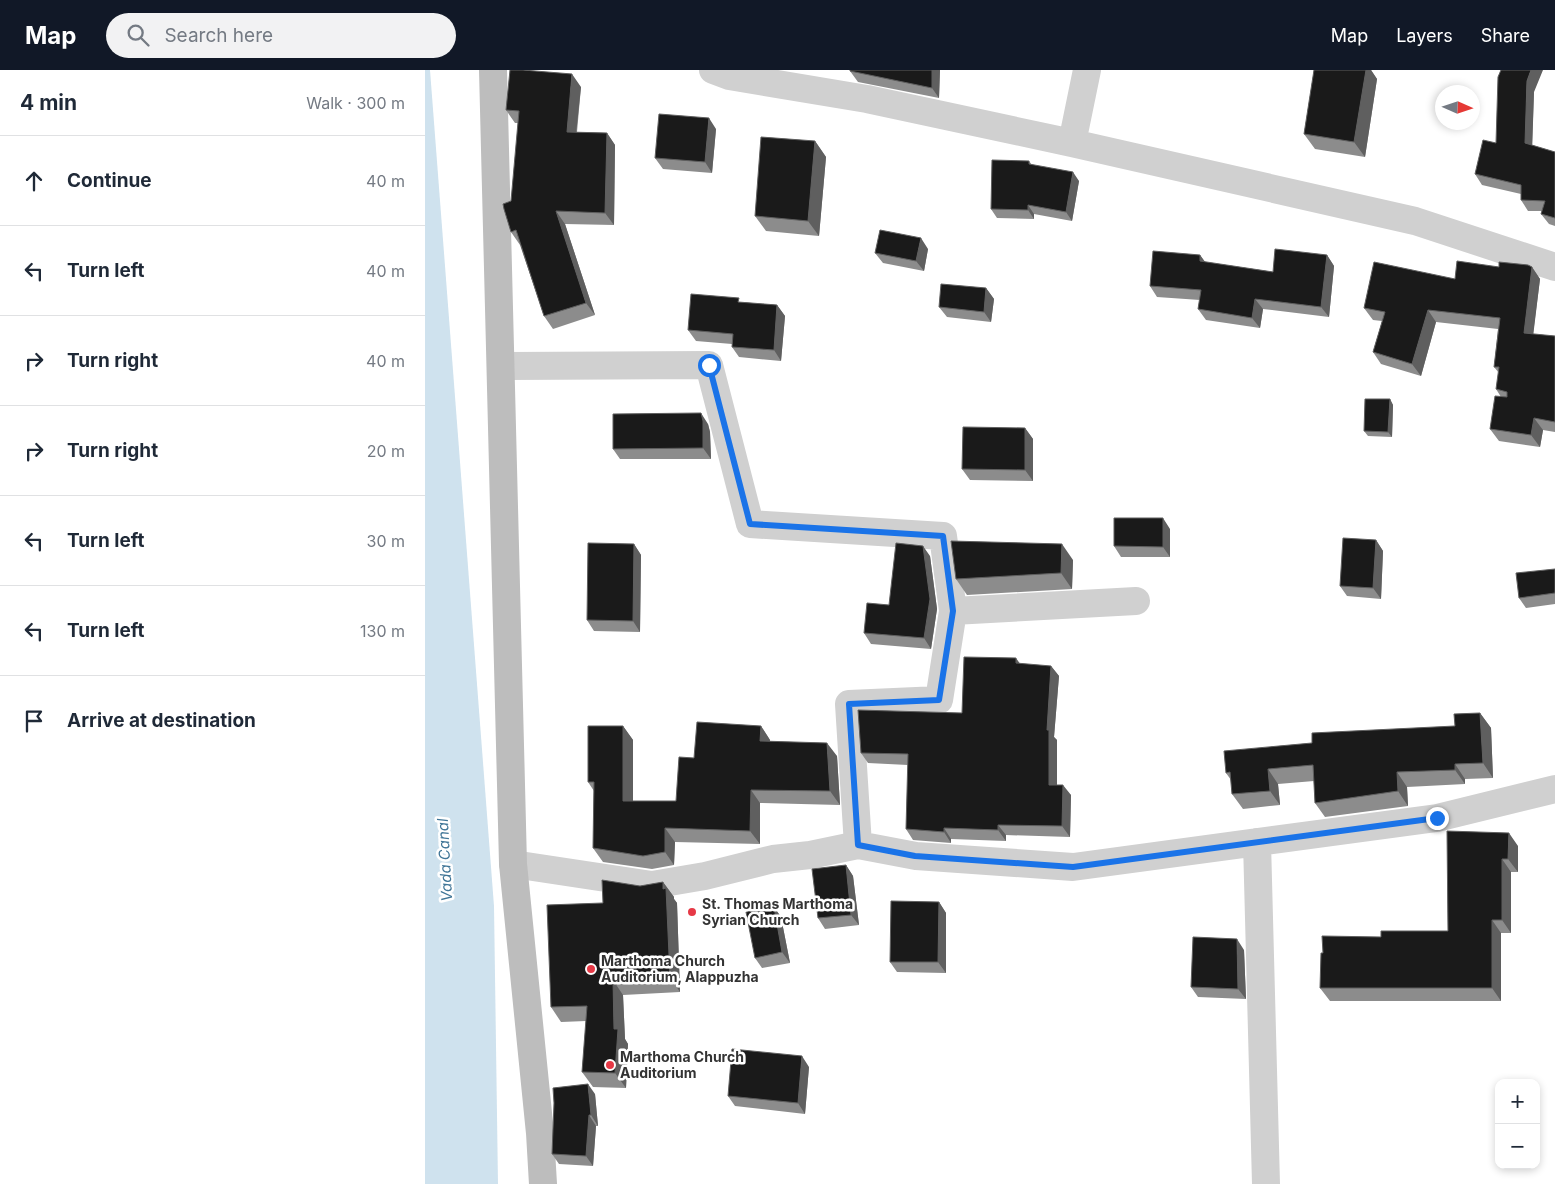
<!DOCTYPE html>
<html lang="en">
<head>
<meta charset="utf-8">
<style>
  body { margin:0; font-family:Inter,sans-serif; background:#f2f2f3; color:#1f2937 }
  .controls { position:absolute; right:15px; bottom:15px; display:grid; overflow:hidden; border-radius:10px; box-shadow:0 2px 8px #0003 }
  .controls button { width:45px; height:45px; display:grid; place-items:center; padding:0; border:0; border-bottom:1px solid #e0e1e3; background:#fff; color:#1f2937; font:25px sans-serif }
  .compass { position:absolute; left:1010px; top:15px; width:45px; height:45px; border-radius:50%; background:#fff; box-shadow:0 2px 8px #0003; rotate:93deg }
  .stop { position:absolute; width:15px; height:15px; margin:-11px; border:4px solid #1a73e8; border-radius:50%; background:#fff }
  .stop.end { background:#1a73e8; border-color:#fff; box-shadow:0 1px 5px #0008 }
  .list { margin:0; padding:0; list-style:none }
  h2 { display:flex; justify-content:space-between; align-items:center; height:65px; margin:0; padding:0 20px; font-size:21px }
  h2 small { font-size:16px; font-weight:400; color:#747a83 }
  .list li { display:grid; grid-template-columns:32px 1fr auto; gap:15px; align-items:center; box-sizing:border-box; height:90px; padding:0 20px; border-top:1px solid #e0e1e3 }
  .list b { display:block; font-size:19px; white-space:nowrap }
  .list em { font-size:16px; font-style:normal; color:#747a83 }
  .icon { flex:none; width:28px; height:28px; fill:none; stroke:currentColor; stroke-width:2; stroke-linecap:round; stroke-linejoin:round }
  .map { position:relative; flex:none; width:1130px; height:1114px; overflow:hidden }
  header { display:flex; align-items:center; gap:30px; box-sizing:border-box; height:70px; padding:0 25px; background:#111827; color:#fff }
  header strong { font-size:24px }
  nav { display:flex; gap:28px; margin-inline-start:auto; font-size:18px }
  .search { width:350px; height:45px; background:#f2f2f3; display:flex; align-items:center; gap:12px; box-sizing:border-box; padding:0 18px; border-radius:28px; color:#747a83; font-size:19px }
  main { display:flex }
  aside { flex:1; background:#fff }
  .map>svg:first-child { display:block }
  .water { fill:#cfe2ee }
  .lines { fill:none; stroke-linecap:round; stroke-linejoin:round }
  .street { stroke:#d0d0d0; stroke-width:28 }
  .secondary { stroke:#bdbdbd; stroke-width:28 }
  .wall { fill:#8c8c8c }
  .shaded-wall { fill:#5f5f5f }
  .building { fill:#1a1a1a; stroke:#5f5f5f }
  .route { stroke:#1a73e8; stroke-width:6 }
  .poi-dot { fill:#e63946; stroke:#fff; stroke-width:2 }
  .labels { text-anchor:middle; stroke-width:5; stroke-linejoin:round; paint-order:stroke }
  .poi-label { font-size:14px; font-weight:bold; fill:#333; stroke:#fff; text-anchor:start }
  .water-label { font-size:15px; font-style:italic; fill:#3f7597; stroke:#fff }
</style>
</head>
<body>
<header>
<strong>Map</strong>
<div class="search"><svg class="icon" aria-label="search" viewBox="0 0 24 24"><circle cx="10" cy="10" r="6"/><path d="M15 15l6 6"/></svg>Search here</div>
<nav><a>Map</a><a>Layers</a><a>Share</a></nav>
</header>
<main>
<aside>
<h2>4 min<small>Walk · 300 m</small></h2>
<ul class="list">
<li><svg class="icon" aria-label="ahead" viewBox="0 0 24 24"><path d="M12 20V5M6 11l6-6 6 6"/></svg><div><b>Continue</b></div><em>40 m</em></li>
<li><svg class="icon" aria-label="left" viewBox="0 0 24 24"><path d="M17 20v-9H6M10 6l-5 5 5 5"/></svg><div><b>Turn left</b></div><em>40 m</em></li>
<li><svg class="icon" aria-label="right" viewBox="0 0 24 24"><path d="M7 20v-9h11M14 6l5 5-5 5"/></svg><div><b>Turn right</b></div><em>40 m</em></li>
<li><svg class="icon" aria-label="right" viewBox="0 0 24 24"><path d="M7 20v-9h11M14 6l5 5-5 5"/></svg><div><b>Turn right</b></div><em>20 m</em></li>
<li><svg class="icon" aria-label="left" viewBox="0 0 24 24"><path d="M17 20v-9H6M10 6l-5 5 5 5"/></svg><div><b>Turn left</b></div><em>30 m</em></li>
<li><svg class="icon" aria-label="left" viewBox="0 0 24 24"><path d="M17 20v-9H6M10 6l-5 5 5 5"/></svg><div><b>Turn left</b></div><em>130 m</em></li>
<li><svg class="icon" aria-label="arrive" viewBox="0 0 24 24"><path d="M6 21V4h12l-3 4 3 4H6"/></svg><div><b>Arrive at destination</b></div></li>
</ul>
</aside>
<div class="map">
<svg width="1130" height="1114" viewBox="0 0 1130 1114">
  <rect width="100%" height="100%" fill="#fff"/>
  <path class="water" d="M0 0H5L69 836 73 1114H0Z"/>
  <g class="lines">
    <path class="street" d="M288 0 304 6 442 29 647 73 990 151 1130 197
      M647 73 662 0
      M76 296 284 295 325 454 518 466 528 541
      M832 772 841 1114
      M433 775 424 634 514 630 528 541 711 531
      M88 794 227 815 280 806 348 789 385 785 433 775 491 786 648 797 1012 748 1130 719"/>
    <path class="secondary" d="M68 0 88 794 115 1063 118 1114"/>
  </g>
  <path class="wall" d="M515 0 514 28 433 12 425 1Z
    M889 0H946L952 9 940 87 890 79 879 64Z
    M156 17 152 62 182 63 190 75 189 155 140 154 170 245 128 259 119 246 95 175 86 162 93 53H90L81 40Z
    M1109 22 1107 75 1130 82V156L1124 154 1116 144 1117 141H1103L1096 130V124L1057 115 1050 104 1071 73Z
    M291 59 287 103 238 99 230 88Z
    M390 71 401 87 394 166 341 161 330 146Z
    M604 91 607 95 654 111 647 151 609 144V149L572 148 566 139Z
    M503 179 499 201 458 193 450 183Z
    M775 185 780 192 848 202 902 185 909 196 904 247 838 239 835 258 781 250 773 239 775 230 732 227 725 216Z
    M1074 197H1107L1115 209 1108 264 1130 266V362L1118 360 1115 377 1074 371 1065 359 1076 327 1071 319 1074 303 1069 297 1073 259 1011 252 996 306 956 294 948 282 957 251 948 250 939 238Z
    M561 218 569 229 566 252 522 247 514 237Z
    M316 232 352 235 360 246 356 291 314 287 307 277V274L271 271 263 260Z
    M965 329 968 335 967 367 943 366 939 361Z
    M283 354 285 362 286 389H195L188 379Z
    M600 358 608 369V411L545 410 537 399Z
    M745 459V487H696L689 476Z
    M951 470 958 481 956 529 922 526 915 516Z
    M209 474 216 485 215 562 169 561 162 550Z
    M505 486 512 539 506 579 446 574 439 563 464 535Z
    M648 490 647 519 542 525 531 509Z
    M1130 499V534L1101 538 1094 528Z
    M626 596 634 606 629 667 632 670V715L646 725 645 767 581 765V771L526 769V773L488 770 481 759 483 695 443 693 436 683 537 643Z
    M1055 643 1066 658 1068 708 1040 709V714L982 717 983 736 900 747 890 733 889 711 853 714 855 735 818 739 807 724 806 710 801 703 887 673 1030 656Z
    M198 656 208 670V731H251L269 688 336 656 345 670V671L412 686 415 735 335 733V774L250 772 249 795 227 799 178 792 168 778 169 721 163 712Z
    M1022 761 1093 776V802H1086V863H1076V931H905L895 918 956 867 1023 861Z
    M421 795 428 806 434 855 400 859 393 848Z
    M238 812 249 827V829L252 833 255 922 198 925 200 969 203 974 201 1018 168 1017 157 1002 161 951 136 952 126 937 178 833 215 816Z
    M514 832 521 843V903L472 902 465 892Z
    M349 837 356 847 365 893 337 898 330 888Z
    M819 880 821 929 773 927 766 917Z
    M384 997 380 1044 310 1036 303 1026Z
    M170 1024 173 1056H171L168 1096 134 1094 127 1084Z"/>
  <path class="shaded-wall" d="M507 0H515L514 28 507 18Z
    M941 0H946L952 9 940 87 929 72Z
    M1106 0H1118L1109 22 1107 83 1100 73 1102 11Z
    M147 4 156 17 150 74 142 62Z
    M284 48 291 59 287 103 280 92Z
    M182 63 190 75 189 155 180 143Z
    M390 71 401 87 394 166 383 151Z
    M648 102 654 111 647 151 641 142Z
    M603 135 609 144V149L603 140Z
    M131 141 140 154 170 245 161 233Z
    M496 168 503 179 499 201 491 191Z
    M775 185 783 196 775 191Z
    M902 185 909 196 904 247 896 237Z
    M1107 197 1115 209 1107 275 1099 263Z
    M561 218 569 229 566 252 559 242Z
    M830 229 838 239 835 258 827 248Z
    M352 235 360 246 356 291 349 280Z
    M1003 240 1011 252 996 306 987 294Z
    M965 329 968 335 967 367 963 362Z
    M276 343 283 354 285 362 286 389 278 378Z
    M1109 348 1118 360 1115 377 1106 365Z
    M600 358 608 369V411L600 400Z
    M738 448 745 459V487L738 477Z
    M951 470 958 481 956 529 948 518Z
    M209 474 216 485 215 562 208 551Z
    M637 474 648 490 647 519 636 503Z
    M498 476 505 486 512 539 506 579 499 568Z
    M591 588 598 598 591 593Z
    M626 596 634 606 629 667 632 670V725L624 715 622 660Z
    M1055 643 1066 658 1068 708 1058 693Z
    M198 656 208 670V744L198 731Z
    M336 656 345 670 344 684 335 671Z
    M402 673 412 686 415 735 405 721Z
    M1030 694 1040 709V714L1030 700Z
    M843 699 853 714 855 735 845 721Z
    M972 702 982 717 983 736 973 721Z
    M638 715 646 725 645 767 637 756Z
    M326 720 335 733V774L325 761Z
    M573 755 581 765V771L573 760Z
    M240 758 250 772 249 795 240 782Z
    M519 758 526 769V773L519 762Z
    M1084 763 1093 776V802L1083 789Z
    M1077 789 1086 802V863L1077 850Z
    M421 795 428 806 434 855 426 845Z
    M238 812 249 827V829L252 833 255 922 245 907Z
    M514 832 521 843V903L513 892Z
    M349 837 356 847 365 893 357 882Z
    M1067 850 1076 863V931L1067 918Z
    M812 869 819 880 821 929 813 919Z
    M188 910 198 925 200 969 203 974 201 1018 190 1003Z
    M377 986 384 997 380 1044 373 1033Z
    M163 1014 170 1024 173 1056 166 1045Z
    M164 1045 171 1056 168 1096 161 1086Z"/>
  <path class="building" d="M85 0H98L147 4 142 62 182 63 180 143 131 141 161 233 119 246 91 160 86 162 79 139 78 134 86 131 94 41 81 40Z
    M425 0H507V18L425 1Z
    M889 0H941L929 72 879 64Z
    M1076 0H1106L1102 11 1100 73 1130 82V148L1116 144 1120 131 1096 130V115L1050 104 1058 70 1071 73 1073 7Z
    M234 44 284 48 280 92 230 88Z
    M336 67 390 71 383 151 330 146Z
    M567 90 604 91V94L648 102 641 142 603 135V140L566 139Z
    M455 160 496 168 491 191 450 183Z
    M850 179 902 185 896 237 830 229 827 248 773 239 776 220 725 216 728 181 775 185V191L848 202Z
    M1032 191 1074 197V192L1103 195 1107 197 1099 263 1130 266V352L1109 348 1106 365 1065 359 1070 326 1082 327V322L1071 319 1074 297H1069L1075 248 1003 240 987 294 948 282 960 242 939 238 949 192 1030 209Z
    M516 214 561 218 559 242 514 237Z
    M266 224 314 228 313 232 352 235 349 280 307 277 308 264 263 260Z
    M940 329H965L963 362 939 361Z
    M276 343 278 351V378L188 379V344Z
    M538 357 600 358V400L537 399Z
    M689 448H738V477L689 476Z
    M918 468 951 470 948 518 915 516Z
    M526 471 637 474 636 503 531 509Z
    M163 473 209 474 208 551 162 550Z
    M471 473 498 476 505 529 499 568 439 563 442 533 464 535Z
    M1130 499V523L1094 528 1091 503Z
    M539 587 591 588V593L626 596 622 660H624V715H638L637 756 573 755V760L519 758V762L481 759 483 684 436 683 433 640 537 643Z
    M1055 643 1058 693 1030 694V700L972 702 973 721 890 733 888 695 843 699 845 721 807 724 805 702 801 703 799 681 887 673V663L1030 656 1029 644Z
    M272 652 336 656 335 671 402 673 405 721 326 720 325 761 240 758V782L218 786 168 778 169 712H163V656H198V731H251L254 687 269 688Z
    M1022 761 1084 763 1083 789H1077V850H1067V918H895L896 883H898L897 866 956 867V861H1023Z
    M421 795 426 845 393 848 387 799Z
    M177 810 215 816 238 812V819L241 818 245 907 188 910 189 959H193L190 1003 157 1002 162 936 126 937 122 835 178 833Z
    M466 831 514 832 513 892H465Z
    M349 837 357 882 330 888 321 842Z
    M768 867 812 869 813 919 766 917Z
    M307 979 377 986 373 1033 303 1026Z
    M163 1014 166 1045H164L161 1086 127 1084 129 1033 128 1018Z"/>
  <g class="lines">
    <path class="route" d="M284 295 325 454 518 466 528 541 514 630 424 634 433 775 490 786 648 797 1012 748"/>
  </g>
  <g class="poi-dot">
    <circle cx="267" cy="842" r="5"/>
    <circle cx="166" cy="899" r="5"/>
    <circle cx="185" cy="995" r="5"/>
  </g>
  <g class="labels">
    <g class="poi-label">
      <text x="277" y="839">St. Thomas Marthoma<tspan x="277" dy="16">Syrian Church</tspan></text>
      <text x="176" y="896">Marthoma Church<tspan x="176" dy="16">Auditorium, Alappuzha</tspan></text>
      <text x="195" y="992">Marthoma Church<tspan x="195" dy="16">Auditorium</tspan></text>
    </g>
    <g class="water-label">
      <text transform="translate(20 790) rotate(-93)" y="5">Vada Canal</text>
    </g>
  </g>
</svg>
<div class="controls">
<button>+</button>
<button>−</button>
</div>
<svg class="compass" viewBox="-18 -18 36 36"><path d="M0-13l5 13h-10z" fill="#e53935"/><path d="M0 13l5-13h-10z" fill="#747a83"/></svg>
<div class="stop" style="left:284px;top:295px"></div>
<div class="stop end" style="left:1012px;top:748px"></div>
</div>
</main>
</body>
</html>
